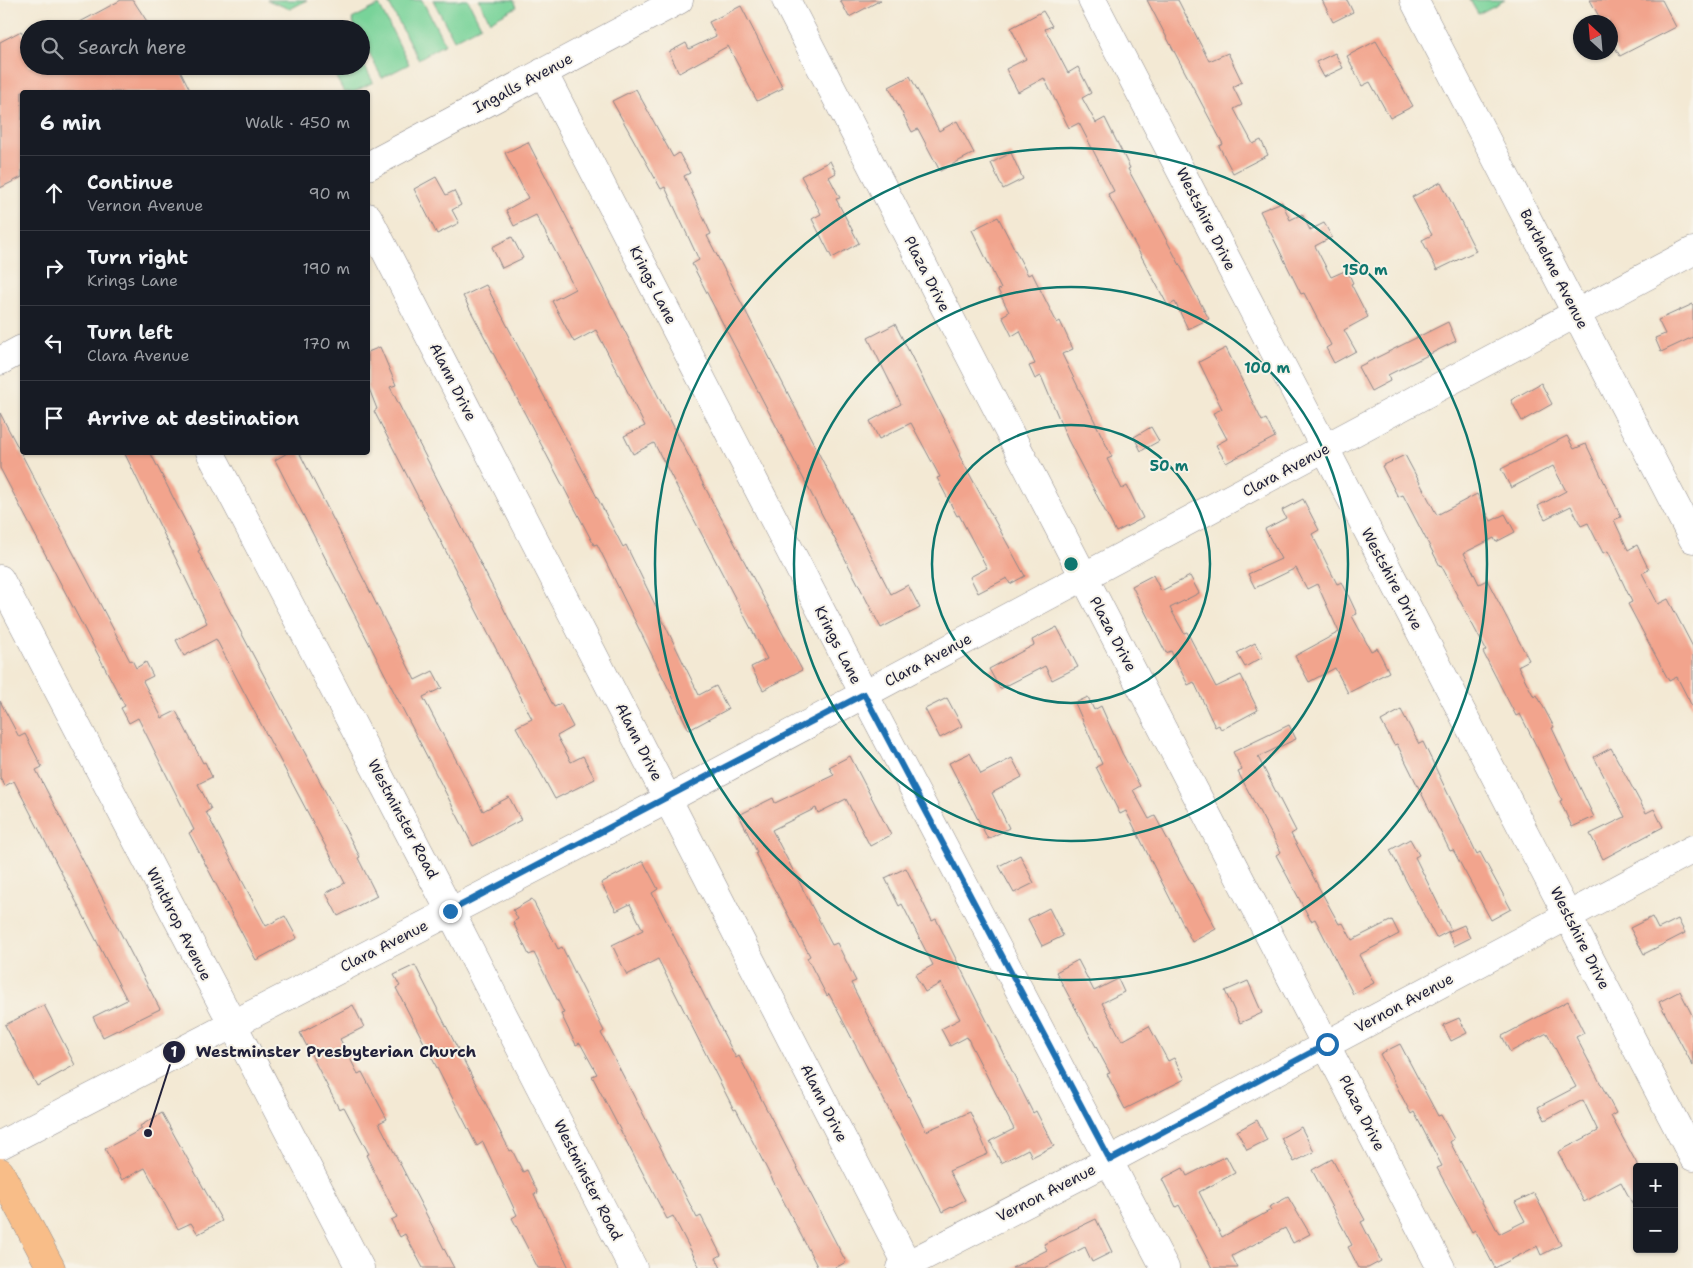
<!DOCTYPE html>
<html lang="en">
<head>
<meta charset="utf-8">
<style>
  body { margin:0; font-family:"Shantell Sans",sans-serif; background:#20242c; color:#f1f3f6 }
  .controls { position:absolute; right:15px; bottom:15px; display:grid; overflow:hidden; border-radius:5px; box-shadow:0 1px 4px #0004 }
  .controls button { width:45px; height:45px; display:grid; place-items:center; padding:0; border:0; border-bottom:1px solid #363941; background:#171b24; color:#f1f3f6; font:25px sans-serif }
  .compass { position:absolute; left:1573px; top:15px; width:45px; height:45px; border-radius:50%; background:#171b24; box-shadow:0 1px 4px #0004; rotate:334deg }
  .stop { position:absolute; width:15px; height:15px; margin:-11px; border:4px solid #1f6fb2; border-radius:50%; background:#fff }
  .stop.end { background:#1f6fb2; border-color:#fff; box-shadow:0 1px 5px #0008 }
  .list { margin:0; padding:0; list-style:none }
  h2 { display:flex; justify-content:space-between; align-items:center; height:65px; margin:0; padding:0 20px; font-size:21px }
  h2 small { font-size:16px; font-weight:400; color:#9ea1a6 }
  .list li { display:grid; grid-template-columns:32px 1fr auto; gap:15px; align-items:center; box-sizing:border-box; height:75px; padding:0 20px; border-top:1px solid #363941 }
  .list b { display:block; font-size:19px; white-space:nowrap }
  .list p { margin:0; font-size:16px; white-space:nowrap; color:#9ea1a6 }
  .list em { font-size:16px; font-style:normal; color:#9ea1a6 }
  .icon { flex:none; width:28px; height:28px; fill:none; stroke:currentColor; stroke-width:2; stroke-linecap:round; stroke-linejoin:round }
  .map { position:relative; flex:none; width:1693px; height:1268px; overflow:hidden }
  .search { position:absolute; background:#171b24; box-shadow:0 1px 4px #0004; left:20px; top:20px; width:350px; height:55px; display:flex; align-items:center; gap:12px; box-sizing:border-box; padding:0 18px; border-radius:28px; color:#9ea1a6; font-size:19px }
  .panel { position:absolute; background:#171b24; box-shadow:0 1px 4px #0004; left:20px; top:90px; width:350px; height:365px; border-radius:5px }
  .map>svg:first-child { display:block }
  .green { fill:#78d399; stroke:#4d7a6a }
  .building { fill:#f2a48d }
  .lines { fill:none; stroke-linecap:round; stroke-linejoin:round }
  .minor-casing { stroke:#8a8688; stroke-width:29 }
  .major-casing { stroke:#8a8688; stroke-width:29 }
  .minor { stroke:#fff; stroke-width:28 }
  .major { stroke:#f8bd88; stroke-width:28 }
  .route { stroke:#1f6fb2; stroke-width:6 }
  .ring { fill:none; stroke:#0f766e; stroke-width:2.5 }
  .labels { text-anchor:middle; stroke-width:4; stroke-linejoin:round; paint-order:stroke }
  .street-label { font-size:15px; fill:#22223b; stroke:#f7f3e8 }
  .centre { fill:#0f766e; stroke:#f7f3e8; stroke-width:2.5 }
  .ring-label { font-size:15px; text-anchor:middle; font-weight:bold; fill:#0f766e; stroke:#f7f3e8; stroke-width:4; stroke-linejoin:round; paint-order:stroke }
  .leader { fill:none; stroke:#22223b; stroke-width:2 }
  .callout-dot { fill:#22223b; stroke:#f7f3e8; stroke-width:2 }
  .mark-label { font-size:15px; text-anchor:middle; font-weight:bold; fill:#fff }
  .callout-label { font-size:16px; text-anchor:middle; font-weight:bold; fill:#22223b; stroke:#f7f3e8; stroke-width:4; stroke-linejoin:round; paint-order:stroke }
</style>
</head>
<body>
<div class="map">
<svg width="1693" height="1268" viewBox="0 0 1693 1268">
  <rect width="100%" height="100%" fill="#f7f3e8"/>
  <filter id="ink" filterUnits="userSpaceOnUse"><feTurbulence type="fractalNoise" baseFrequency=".02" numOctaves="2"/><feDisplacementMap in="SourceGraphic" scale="10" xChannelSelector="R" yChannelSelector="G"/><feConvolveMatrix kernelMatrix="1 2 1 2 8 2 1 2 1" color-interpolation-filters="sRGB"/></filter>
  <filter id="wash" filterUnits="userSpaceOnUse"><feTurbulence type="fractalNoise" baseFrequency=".0096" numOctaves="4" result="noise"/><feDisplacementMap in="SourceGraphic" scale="20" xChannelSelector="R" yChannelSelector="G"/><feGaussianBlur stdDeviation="1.12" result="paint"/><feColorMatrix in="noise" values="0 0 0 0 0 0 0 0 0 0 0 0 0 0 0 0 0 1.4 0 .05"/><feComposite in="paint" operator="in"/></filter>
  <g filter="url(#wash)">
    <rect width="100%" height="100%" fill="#f3e9d4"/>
    <path class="green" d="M267 0H307L290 9Z
      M387 0H422L445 44 418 59Z
      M433 0H468L481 26 454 40Z
      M479 0H514L517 7 490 21Z
      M1470 0H1505L1478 14Z
      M379 5 409 64 382 78 361 38V29H356L352 19Z
      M361 59 373 82 354 92H344L330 66H361Z"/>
    <g id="blocks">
      <path class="building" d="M121 0H133L152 29H67Z
        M840 0H881L849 17Z
        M1147 0H1178L1209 61 1228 53 1242 82 1233 87 1242 105 1234 109 1253 144 1261 140 1268 155 1233 173 1219 146 1223 144Z
        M1322 0H1347L1353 12 1333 22Z
        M1590 0H1662L1676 27 1620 56 1610 39V22H1602Z
        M741 6 783 88 757 101 728 46 679 73 669 52 686 43 689 49 716 36 709 22Z
        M1043 11 1052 26 1045 29 1068 73 1078 67 1091 93 1082 98 1096 123 1105 118 1130 168 1128 169 1209 319 1188 329 1175 302 1168 306 1108 194 1114 191 1079 123 1069 128 1044 78 1018 92 1006 69 1026 59 1011 28Z
        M21 31 29 46V66H178L191 92H22V177L0 188V42Z
        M1376 41 1413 106 1390 118 1370 82 1362 86 1347 56Z
        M1335 53 1343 68 1324 77 1316 62Z
        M910 76 939 131 957 121 974 153 940 171 918 129 912 132 889 87Z
        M636 89 673 157 679 153 690 173 684 176 711 234 707 236 891 594 908 585 920 608 881 628 692 264 699 260 665 187 661 189 612 101Z
        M528 142 700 478 802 670 763 690 751 667 767 659 654 443 633 454 624 436 645 426 596 330 574 342 552 301 575 289 553 247 536 215 514 226 506 210 528 198 505 153Z
        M1011 153 1023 179 1003 189 991 163Z
        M830 161 836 173 829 177 840 198 836 199 859 243 832 258 812 219 821 214 801 176Z
        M436 177 446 195 454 191 461 205 452 210 459 223 437 234 414 189Z
        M1441 182 1476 251 1437 270 1422 240 1432 235 1412 197Z
        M1282 202 1290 220 1302 214 1310 230 1324 223 1332 237 1315 246 1331 277 1347 270 1353 283 1351 284 1368 317 1344 330 1356 351 1334 363 1326 348 1331 345 1304 293 1301 294 1260 211Z
        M998 217 1028 275 1032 273 1057 323 1060 321 1073 349 1062 354 1112 457 1107 459 1122 489 1127 486 1143 518 1116 532 1068 440 1041 376 1035 379 1029 366 1035 364 1020 331 1012 336 1002 316 1009 312 998 290 1001 289 972 230Z
        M512 237 523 258 502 268 492 247Z
        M486 285 623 547 626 545 699 695 716 686 728 709 689 730 597 544 594 545 463 296Z
        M1693 304V337L1661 352 1655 338 1665 334 1658 320Z
        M1448 322 1456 341 1388 375 1390 381 1371 391 1358 367Z
        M895 324 961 454 959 455 1025 576 1010 584 1007 578 978 593 970 577 987 568 959 515 957 516 937 478 940 477 911 423 879 439 870 421 901 404 868 338Z
        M380 347 396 385 390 387 554 707 561 704 573 727 557 736 571 762 583 756 595 779 555 799 516 727 532 719 374 411 377 409 368 386V352Z
        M1226 348 1262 421 1266 419 1275 437 1226 463 1216 445 1227 439 1213 413 1222 409 1199 362Z
        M1541 383 1552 404 1522 421 1511 400Z
        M0 413 130 661 132 660 136 668 146 662 153 676 143 681 162 718 176 711 203 763 205 762 212 777 198 784 211 809 206 812 266 926 285 916 297 938 256 960 189 833 194 830 138 718 129 723 121 708 125 706 0 468Z
        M1151 427 1159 441 1141 451 1134 437Z
        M1567 436 1574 449 1586 444 1621 517 1614 520 1628 550 1637 545 1649 570 1642 573 1658 604 1668 599 1693 647V708L1677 677 1669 681 1628 604 1632 602 1608 551 1603 553 1588 523 1581 526 1571 506 1545 519 1538 506 1566 491 1553 466 1511 488 1501 469Z
        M124 452H150L200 550 198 551 360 857 358 858 377 896 338 916 326 893 345 883 216 639 184 656 176 640 207 623Z
        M289 452H299L415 680 433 671 442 688 423 697 483 811 509 797 521 820 473 846 275 460Z
        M1405 455 1437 515 1477 494 1491 521 1505 514 1515 532 1496 542 1494 538 1464 553 1479 584 1487 580 1529 660 1518 666 1534 697 1537 695 1554 727 1552 728 1594 817 1572 827 1560 801 1562 800 1539 751 1520 714 1516 716 1483 652 1486 650 1441 565 1440 566 1403 495 1398 497 1382 466Z
        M1303 499 1319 530 1312 534 1337 584 1342 582 1357 614 1352 616 1371 651 1377 648 1389 672 1348 693 1335 668 1309 682 1295 656 1339 632 1317 584 1307 589 1296 568 1255 588 1248 574 1281 559 1265 529 1286 518 1282 510Z
        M1153 575 1161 591 1190 576 1199 593 1170 608 1184 633 1187 632 1216 687 1241 675 1258 710 1221 730 1219 725 1215 727 1194 682 1188 685 1171 651 1166 653 1132 586Z
        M1057 627 1078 667 1052 680 1045 666 1000 689 989 669 1034 645 1032 640Z
        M1255 643 1263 657 1245 667 1237 653Z
        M1088 697 1094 710 1101 706 1122 753 1140 786 1133 790 1149 819 1155 816 1216 929 1192 942 1126 811 1120 814 1096 767 1102 764 1075 703Z
        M947 698 962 726 940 738 925 709Z
        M0 701 19 737 25 734 42 767 36 770 160 1009 103 1037 93 1017 127 1000 14 781 5 786 0 777Z
        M1401 710 1419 744 1423 742 1477 854 1480 852 1511 909 1491 920 1453 850 1450 851 1397 744 1394 745 1381 721Z
        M1289 725 1296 739 1258 757 1296 831 1291 834 1318 886 1339 924 1343 923 1352 940 1392 920 1399 934 1359 955 1374 983 1353 994 1315 919 1311 921 1276 855 1281 852 1238 772 1242 770 1233 752Z
        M1611 748 1646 813 1654 809 1663 827 1603 859 1590 834 1625 817 1594 757Z
        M970 753 981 774 1012 758 1022 777 992 793 1009 828 988 839 949 763Z
        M850 756 891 835 870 846 846 799 818 813 816 808 772 830 832 945 837 943 856 981 851 983 926 1131 970 1112 988 1154 949 1171 965 1200 942 1212 829 994 827 996 807 958 810 956 755 853 757 852 739 815 773 798 775 803 834 775 829 767Z
        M1410 839 1419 855 1415 857 1451 930 1436 938 1390 850Z
        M1020 855 1034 883 1014 893 999 866Z
        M643 861 658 889 652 893 736 1058 739 1056 846 1262 835 1268H818L736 1109 734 1110 658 959 627 975 612 945 643 930 630 904 616 911 601 883Z
        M906 868 932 921 936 919 1033 1113 1036 1111 1054 1146 1032 1157 1028 1149 1001 1163 990 1141 1014 1129 967 1037 950 1046 941 1029 960 1019 941 983 925 992 915 975 933 965 902 904 899 906 885 878Z
        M532 899 558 949 562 947 604 1031 601 1033 639 1106 697 1218 701 1216 721 1255 716 1258 721 1268H700L673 1216 667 1219 592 1076 597 1074 580 1043 576 1045 561 1014 564 1013 534 953 529 955 513 922 518 919 513 910Z
        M1049 908 1063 936 1042 946 1028 919Z
        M1652 917 1658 929 1678 919 1685 933 1644 954 1630 928Z
        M1464 925 1470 938 1454 946 1448 932Z
        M1078 960 1094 991 1118 979 1124 992 1102 1003 1122 1041 1149 1026 1168 1061 1174 1058 1185 1079 1125 1109 1107 1074 1110 1073 1056 972Z
        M415 965 510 1151 512 1150 523 1172 527 1170 538 1193 534 1194 569 1268H538L512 1218 517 1215 483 1142 477 1146 396 988 400 986 394 975Z
        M1248 981 1262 1013 1240 1023 1225 991Z
        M1680 991 1693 1017V1066L1659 1002Z
        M1568 1001 1584 1033 1576 1037 1616 1113 1611 1116 1637 1164V1212L1621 1182 1584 1202 1558 1152 1598 1131 1583 1100 1545 1120 1538 1107 1576 1087 1547 1033 1510 1052 1502 1036Z
        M44 1005 75 1065 37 1086 5 1025Z
        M353 1005 364 1027 340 1039 358 1074 362 1072 387 1119 379 1123 454 1268H423L405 1234 400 1237 391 1220 397 1217 366 1155 369 1154 344 1107 339 1109 300 1033Z
        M1459 1018 1467 1033 1451 1041 1443 1025Z
        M1400 1044 1438 1116 1441 1115 1454 1139 1450 1142 1499 1234 1525 1221 1515 1202 1534 1193 1561 1245 1541 1255 1537 1246 1495 1268 1475 1230 1472 1232 1450 1192 1437 1168 1442 1166 1414 1112 1411 1114 1380 1054Z
        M162 1113 222 1221 198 1234 191 1223 178 1229 145 1168 122 1180 105 1149 142 1129 140 1126Z
        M1257 1120 1267 1140 1247 1150 1237 1131Z
        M1301 1127 1314 1152 1294 1162 1281 1138Z
        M1226 1156 1235 1173 1199 1192 1222 1237 1271 1210 1269 1207 1288 1197 1310 1234 1293 1243 1285 1228 1232 1256 1238 1268H1212L1179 1205 1176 1207 1162 1179 1183 1168 1187 1176Z
        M1332 1159 1365 1220 1361 1222 1381 1261 1368 1268H1359L1348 1247 1352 1245 1312 1170Z
        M1096 1219 1112 1252 1092 1262 1085 1247 1045 1268H1012L1047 1250 1044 1244Z"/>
    </g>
  </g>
  <g filter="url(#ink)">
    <use href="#blocks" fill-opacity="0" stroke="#8a8688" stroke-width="1"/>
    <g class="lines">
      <g class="minor-casing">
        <path id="minor" d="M786 0 1441 1268
          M1092 0 1693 1157
          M1414 0 1693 539
          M543 72 864 694 1165 1268
          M368 166 679 0
          M368 217 909 1268
          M0 361 22 349
          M210 452 450 911 633 1268
          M0 579 360 1268
          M0 1145 668 799 1693 251
          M901 1268 1110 1160 1693 849"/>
      </g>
      <g class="major-casing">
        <path id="major" d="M0 1172 51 1268"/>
      </g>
      <use href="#minor" class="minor"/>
      <use href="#major" class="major"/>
    </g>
  </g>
  <g class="lines" filter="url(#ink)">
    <path class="route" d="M450 911 864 694 1110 1160 1327 1044"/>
  </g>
  <g class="ring">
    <circle cx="1071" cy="564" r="139"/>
    <circle cx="1071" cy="564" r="277"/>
    <circle cx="1071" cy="564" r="416"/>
  </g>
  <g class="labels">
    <g class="street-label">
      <text transform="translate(523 83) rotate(-28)" y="5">Ingalls Avenue</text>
      <text transform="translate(1206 219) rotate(63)" y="5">Westshire Drive</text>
      <text transform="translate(1554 269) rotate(63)" y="5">Barthelme Avenue</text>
      <text transform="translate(927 274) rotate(63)" y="5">Plaza Drive</text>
      <text transform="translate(653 285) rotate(63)" y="5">Krings Lane</text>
      <text transform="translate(453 382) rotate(63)" y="5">Alann Drive</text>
      <text transform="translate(1286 470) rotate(-28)" y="5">Clara Avenue</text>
      <text transform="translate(1392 579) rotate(62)" y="5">Westshire Drive</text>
      <text transform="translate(1113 634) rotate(62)" y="5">Plaza Drive</text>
      <text transform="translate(838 645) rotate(63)" y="5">Krings Lane</text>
      <text transform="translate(928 660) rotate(-28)" y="5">Clara Avenue</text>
      <text transform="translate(639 742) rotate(63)" y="5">Alann Drive</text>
      <text transform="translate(403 819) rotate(62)" y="5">Westminster Road</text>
      <text transform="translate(179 924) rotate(63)" y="5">Winthrop Avenue</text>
      <text transform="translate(1580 938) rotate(63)" y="5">Westshire Drive</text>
      <text transform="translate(384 946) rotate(-27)" y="5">Clara Avenue</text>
      <text transform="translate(1404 1003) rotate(-28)" y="5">Vernon Avenue</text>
      <text transform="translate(824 1103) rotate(63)" y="5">Alann Drive</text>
      <text transform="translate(1362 1113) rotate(63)" y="5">Plaza Drive</text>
      <text transform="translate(588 1180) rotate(63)" y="5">Westminster Road</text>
      <text transform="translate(1046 1193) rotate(-27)" y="5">Vernon Avenue</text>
    </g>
  </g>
  <circle cx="1071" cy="564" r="8" class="centre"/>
  <g class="ring-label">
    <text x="1365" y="275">150 m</text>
    <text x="1267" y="373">100 m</text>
    <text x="1169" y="471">50 m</text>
  </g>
  <path class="leader" d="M148 1133L174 1052"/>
  <g class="callout-dot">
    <circle cx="148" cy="1133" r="5"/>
    <circle cx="174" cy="1052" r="12"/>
  </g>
  <g class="mark-label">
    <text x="174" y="1057">1</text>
  </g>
  <g class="callout-label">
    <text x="336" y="1057">Westminster Presbyterian Church</text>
  </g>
</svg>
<div class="controls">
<button>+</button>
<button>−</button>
</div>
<svg class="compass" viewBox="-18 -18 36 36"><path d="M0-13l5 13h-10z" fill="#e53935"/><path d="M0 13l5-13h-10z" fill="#9ea1a6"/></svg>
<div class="stop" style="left:1327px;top:1044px"></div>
<div class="stop end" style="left:450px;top:911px"></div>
<div class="search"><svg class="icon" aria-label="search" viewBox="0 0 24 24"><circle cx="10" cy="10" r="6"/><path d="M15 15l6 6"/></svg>Search here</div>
<section class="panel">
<h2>6 min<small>Walk · 450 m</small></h2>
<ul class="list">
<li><svg class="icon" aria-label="ahead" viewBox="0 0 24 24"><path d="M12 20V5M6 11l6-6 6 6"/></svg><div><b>Continue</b><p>Vernon Avenue</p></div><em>90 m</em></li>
<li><svg class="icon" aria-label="right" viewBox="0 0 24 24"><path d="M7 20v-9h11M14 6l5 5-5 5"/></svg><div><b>Turn right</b><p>Krings Lane</p></div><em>190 m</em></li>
<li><svg class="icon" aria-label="left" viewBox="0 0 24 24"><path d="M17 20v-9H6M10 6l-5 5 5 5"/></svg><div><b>Turn left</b><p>Clara Avenue</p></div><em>170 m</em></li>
<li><svg class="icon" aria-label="arrive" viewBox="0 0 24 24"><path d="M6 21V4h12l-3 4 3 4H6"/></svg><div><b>Arrive at destination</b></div></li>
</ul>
</section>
</div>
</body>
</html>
